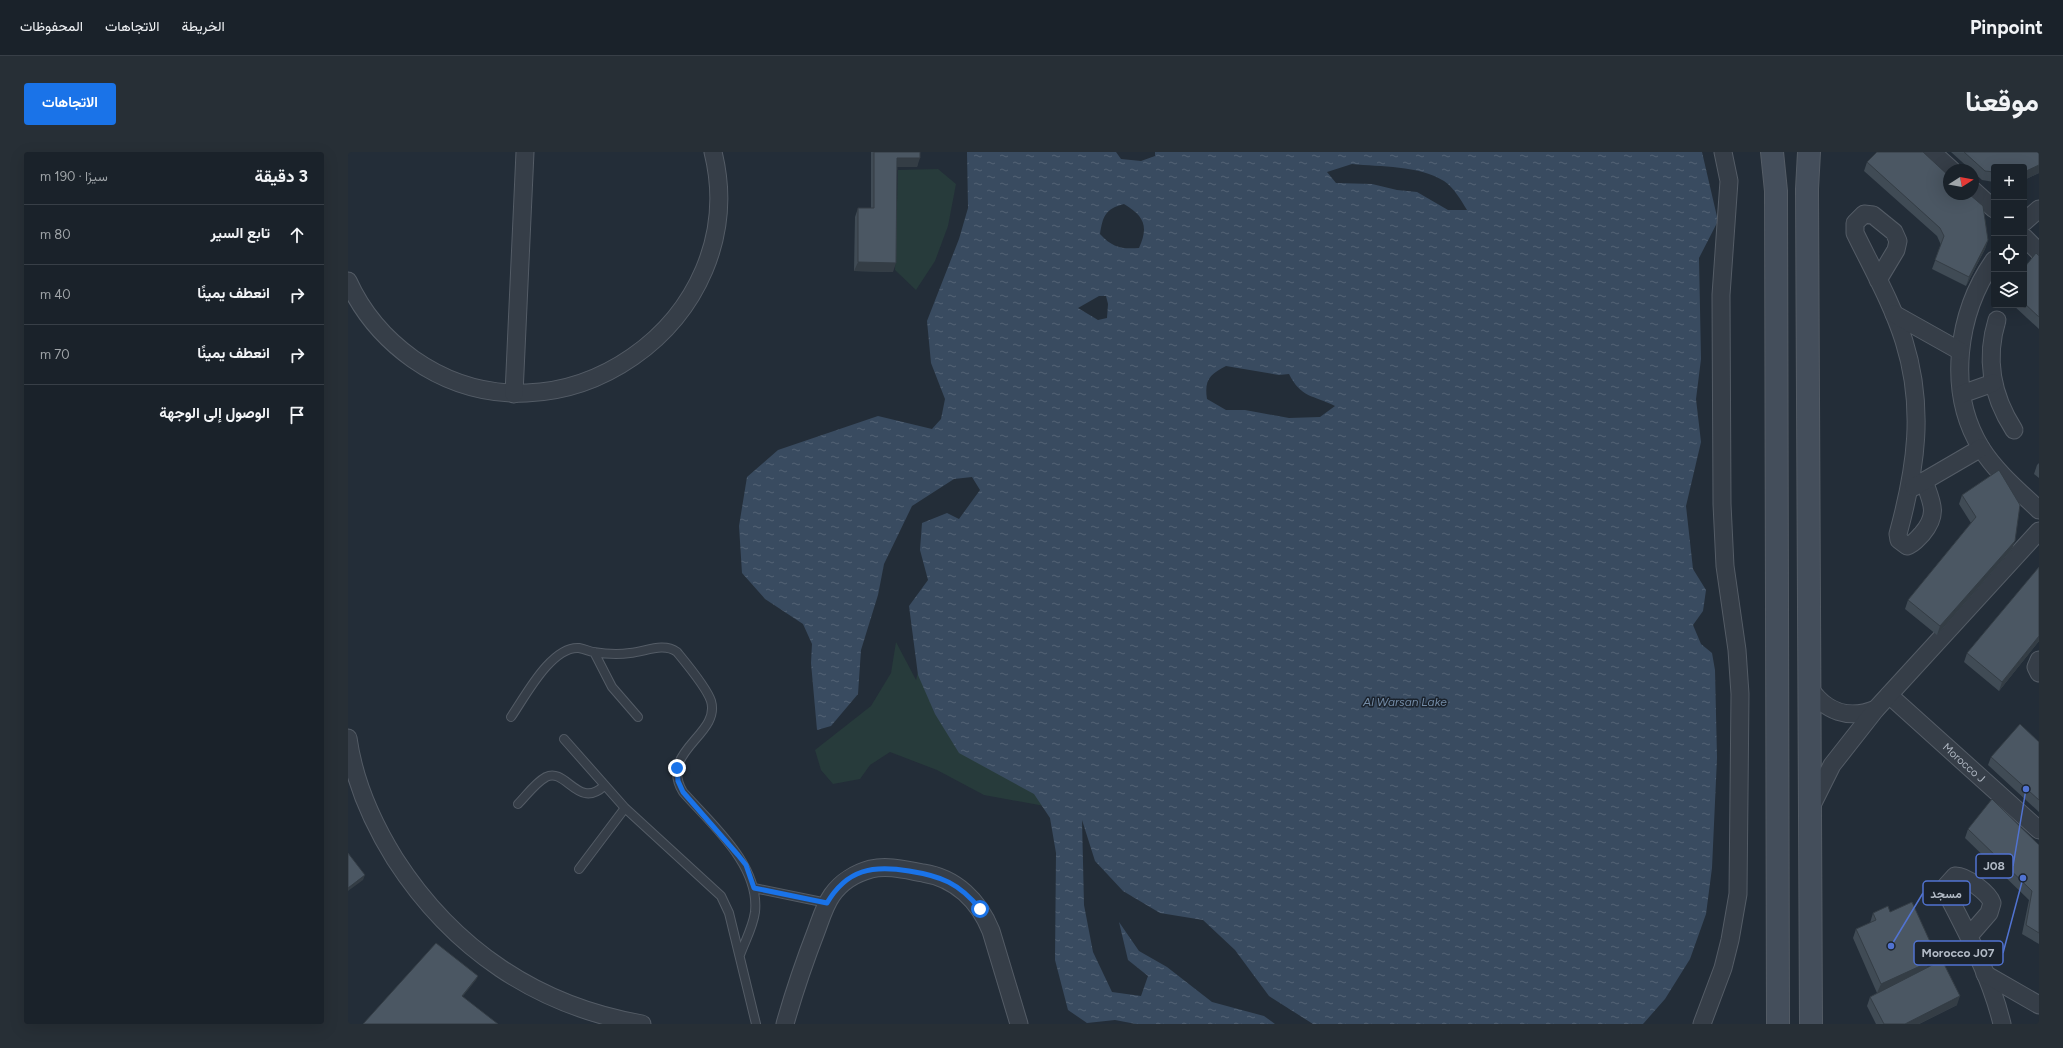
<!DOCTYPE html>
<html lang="ar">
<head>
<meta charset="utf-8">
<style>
  body { margin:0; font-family:Figtree,Vazirmatn,sans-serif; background:#272f36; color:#f1f3f6; direction:rtl }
  .controls { position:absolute; right:12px; top:12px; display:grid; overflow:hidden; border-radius:4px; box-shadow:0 4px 16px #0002 }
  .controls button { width:36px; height:36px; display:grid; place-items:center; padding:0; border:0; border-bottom:1px solid #383f47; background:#1a222a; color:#f1f3f6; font:20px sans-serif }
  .compass { position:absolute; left:1595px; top:12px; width:36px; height:36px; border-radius:50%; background:#1a222a; box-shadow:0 4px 16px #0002; rotate:79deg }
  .stop { position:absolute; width:12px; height:12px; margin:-9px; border:3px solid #1a73e8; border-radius:50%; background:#fff }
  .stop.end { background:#1a73e8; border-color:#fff; box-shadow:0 1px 4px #0008 }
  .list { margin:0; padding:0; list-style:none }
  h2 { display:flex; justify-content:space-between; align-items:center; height:52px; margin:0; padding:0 16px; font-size:17px }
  h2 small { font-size:13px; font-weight:400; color:#9fa4a8 }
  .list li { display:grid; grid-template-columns:26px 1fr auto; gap:12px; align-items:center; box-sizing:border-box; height:60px; padding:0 16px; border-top:1px solid #383f47 }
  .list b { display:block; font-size:15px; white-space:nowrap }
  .list em { font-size:13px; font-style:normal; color:#9fa4a8 }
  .icon { flex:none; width:22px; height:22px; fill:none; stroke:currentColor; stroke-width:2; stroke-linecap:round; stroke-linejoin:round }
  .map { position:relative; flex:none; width:1691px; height:872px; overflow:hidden; direction:ltr; border-radius:4px }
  header { display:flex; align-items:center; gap:24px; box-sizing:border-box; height:56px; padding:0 20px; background:#1a222a; border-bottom:1px solid #383f47 }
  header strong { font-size:19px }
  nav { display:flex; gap:22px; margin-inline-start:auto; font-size:14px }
  .intro { display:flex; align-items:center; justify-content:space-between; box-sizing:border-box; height:96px; padding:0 24px }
  h1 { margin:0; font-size:28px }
  .button { padding:10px 18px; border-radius:4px; background:#1a73e8; color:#fff; font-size:14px; font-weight:700 }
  main { display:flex; gap:24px; padding:0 24px }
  aside { flex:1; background:#1a222a; border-radius:4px; box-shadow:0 4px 16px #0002 }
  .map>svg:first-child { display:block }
  .grass { fill:#273b3b }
  .water { fill:url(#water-ripples); fill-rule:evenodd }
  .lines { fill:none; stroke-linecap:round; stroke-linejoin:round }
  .lane-casing { stroke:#545c66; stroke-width:10 }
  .street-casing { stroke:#545c66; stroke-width:19 }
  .secondary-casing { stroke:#545c66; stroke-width:24 }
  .lane { stroke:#363e48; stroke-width:8 }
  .street { stroke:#363e48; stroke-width:17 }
  .secondary { stroke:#444e5b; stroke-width:22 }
  .wall { fill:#404b55 }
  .shaded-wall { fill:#343d45 }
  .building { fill:#4b5763; stroke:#343d45 }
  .route { stroke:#1a73e8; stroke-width:5 }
  .labels { text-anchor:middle; stroke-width:3; stroke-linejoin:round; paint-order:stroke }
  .street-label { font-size:11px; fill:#b1b9c4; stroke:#1b232d }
  .water-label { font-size:12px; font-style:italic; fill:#738ba6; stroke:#1b232d }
  .leader { fill:none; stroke:#5173d1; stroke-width:1.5 }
  .callout-dot { fill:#5173d1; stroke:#1b232d; stroke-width:1.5 }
  .callout { fill:#1b232d; stroke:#5173d1; stroke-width:1.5 }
  .callout-label { font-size:12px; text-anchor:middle; font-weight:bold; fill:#b1b9c4 }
</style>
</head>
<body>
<header>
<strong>Pinpoint</strong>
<nav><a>الخريطة</a><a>الاتجاهات</a><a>المحفوظات</a></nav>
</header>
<div class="intro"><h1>موقعنا</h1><a class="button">الاتجاهات</a></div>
<main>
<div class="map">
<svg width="1691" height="872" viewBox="0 0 1691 872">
  <defs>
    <pattern id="water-ripples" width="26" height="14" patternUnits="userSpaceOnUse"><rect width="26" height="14" fill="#394b60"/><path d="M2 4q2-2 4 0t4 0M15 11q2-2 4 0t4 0" fill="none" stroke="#536375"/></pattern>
  </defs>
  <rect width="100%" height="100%" fill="#232d38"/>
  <path class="grass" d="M590 17 608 32 600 74 587 109 568 138 547 118 550 18Z
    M579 483 702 655 636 643 589 618 542 600 522 613 512 627 485 632 473 618 467 598 523 554 543 521 548 490 568 528Z"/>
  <path class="water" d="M619 0H768L773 7 793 9 807 4V0H1354L1370 69 1351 106 1353 207 1348 247 1353 290 1338 354 1345 417 1358 438 1355 459 1345 473 1353 492 1364 501 1367 518 1369 606 1364 716 1358 762 1342 807 1317 847 1295 872H965L921 844 887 798 855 768 812 761 775 739 747 709 734 668 736 753 745 800 764 840 793 844 800 824 780 808 771 770 791 799 819 815 864 850 916 864 927 872H788L767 868 739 871 720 858 707 808 708 701 702 666 686 642 611 601 587 562 570 523 561 454 580 428 572 398 574 371 599 361 611 367 632 338 624 325 606 327 564 354 536 412 530 443 513 498 510 542 483 574 469 578 463 511 464 492 455 472 417 447 394 421 391 374 399 325 430 298 530 264 584 277 593 267 597 247 583 211 579 169 611 87 620 56ZM1004 12C1033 15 1070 13 1096 29 1106 36 1113 48 1119 58H1100L1069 40 1049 38 1024 32 988 31 979 20ZM776 52C796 64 801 74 791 96 773 97 765 96 752 82 755 64 757 57 776 52ZM751 144H758L760 152 759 166 750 168 730 156ZM878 214 931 223 941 222C953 246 965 243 987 254L972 265 941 266 897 258H878L859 247C856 228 862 222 878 214Z"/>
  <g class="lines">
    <g class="lane-casing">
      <path id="lane" d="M246 500 264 535 290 565
        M163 565C177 545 203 494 231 496 236 497 241 499 245 500 257 502 270 503 282 501 297 500 315 490 329 500 338 511 359 536 363 549 373 583 310 599 335 640 364 673 412 713 407 760 405 775 397 789 392 803
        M216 587 277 656 373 744 381 761 408 872
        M170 652C178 644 187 631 198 625 218 615 230 658 256 634
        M231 717 277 656
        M406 736 479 751"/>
    </g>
    <g class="street-casing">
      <g id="street">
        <path d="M1584 0 1604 18"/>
        <path d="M1625 38 1646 57"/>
        <path d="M1676 70 1691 57"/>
        <path d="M1676 85 1691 100"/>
        <path d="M1646 108C1609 161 1598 239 1633 296 1648 320 1671 339 1691 358"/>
        <path d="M1530 128 1548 98 1550 89 1546 80 1525 63 1516 62 1507 71V81C1524 116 1544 151 1556 189 1577 256 1568 316 1550 382L1551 388 1559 394C1566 392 1569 387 1574 382 1591 362 1584 351 1576 329"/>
        <path d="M0 129C14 160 37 187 65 207 209 308 407 169 365 0"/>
        <path d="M1546 162 1612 199"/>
        <path d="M1649 168C1637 207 1644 244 1666 278"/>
        <path d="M166 242 177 0"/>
        <path d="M1614 242 1645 231"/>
        <path d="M1566 335 1633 296"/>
        <path d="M1691 508 1688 515 1691 521"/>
        <path d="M1461 535C1477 560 1501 568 1528 557"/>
        <path id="s1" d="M1541 543 1691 678"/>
        <path d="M0 586C6 629 24 670 47 707 105 797 189 854 294 872"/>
        <path d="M1464 653 1484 613 1528 557 1691 379"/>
        <path d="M1621 784 1641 761 1644 751C1641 741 1617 723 1607 724L1598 734 1599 742C1621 784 1643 826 1654 872"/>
        <path d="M1637 822 1691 853"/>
        <path d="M437 872C446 840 457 808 469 777 473 766 477 753 484 743 493 730 508 721 523 717 540 713 558 718 575 721 608 726 631 749 643 779L671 872"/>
        <path d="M1354 872 1375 816 1382 788 1390 742 1392 542 1389 498 1377 414 1374 352 1373 143 1381 29 1375 0"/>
      </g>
    </g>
    <g class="secondary-casing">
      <path id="secondary" d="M1424 0 1428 39 1430 872
        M1461 0 1459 37 1463 872"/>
    </g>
    <use href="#lane" class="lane"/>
    <use href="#street" class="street"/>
    <use href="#secondary" class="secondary"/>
  </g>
  <path class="wall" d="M523 0H572L569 15H549L545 120 506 119 507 65 510 56H523Z
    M1603 0H1691V21L1676 28 1646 15V30L1634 28 1625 20V18H1623Z
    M1519 10 1640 88 1637 97 1618 134 1584 117 1593 93 1589 84 1516 19Z
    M1691 104V177L1665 153H1676V116Z
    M1691 311V326L1686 322 1689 313Z
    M1614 343 1664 397 1589 483 1557 457 1560 448 1623 371 1611 352Z
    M1691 415V489L1651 539 1616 510 1619 501Z
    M1691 590V660L1640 613 1643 605Z
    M1620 677 1691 693V792L1674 782 1681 748 1617 686Z
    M1542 760 1583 798 1584 801 1579 815 1609 853 1571 872H1528L1519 854 1522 845 1529 841 1505 786 1508 777 1522 771 1525 761Z"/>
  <path class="shaded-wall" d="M549 6H572L569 15H546Z
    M1691 13V21L1676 28V20Z
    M1640 88 1637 97 1618 134 1621 125Z
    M510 110 548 111 545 120 506 119Z
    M1667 389 1664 397 1589 483 1592 474Z
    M1691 484V489L1651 539 1654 530Z
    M17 723 15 728 0 739V736Z
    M1584 794 1581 803 1584 801 1578 819 1529 841 1533 832 1582 795Z
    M130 824 128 828 112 848 114 844Z
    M1612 844 1609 853 1571 872H1557Z"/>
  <path class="building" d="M526 0H572V6H549L548 111 510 110V56H526Z
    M1529 0H1575L1601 24V42H1621L1635 54 1640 88 1621 125 1587 108 1596 84 1592 76 1519 10Z
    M1616 0H1691V13L1676 20V15H1646V20L1637 19Z
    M1688 101 1691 104V165L1676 151V116Z
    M1651 318 1672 353 1667 389 1592 474 1560 448 1628 365 1614 343Z
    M1691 415V484L1654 530 1619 501Z
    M1672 572 1691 590V648L1643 605Z
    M1644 647 1691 693V781L1678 773 1684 739 1620 677Z
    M0 701 17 723 0 736Z
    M1564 750 1584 794 1582 795 1584 801 1579 804 1581 810 1533 832 1508 777 1528 768 1525 761 1540 754 1542 760Z
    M88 791 130 824 114 844 150 872H15Z
    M1594 808 1612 844 1557 872H1536L1522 845Z"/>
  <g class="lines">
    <path class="route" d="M329 616 330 629 335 640 390 703 398 713 406 736 479 751C499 717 525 713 561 719 593 724 611 731 632 757"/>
  </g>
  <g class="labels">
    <g class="street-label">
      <text dy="4" stroke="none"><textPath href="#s1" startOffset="101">Morocco J</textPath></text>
    </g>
    <g class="water-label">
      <text x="1057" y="554">Al Warsan Lake</text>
    </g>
  </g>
  <path class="leader" d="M1678 637L1665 714M1543 794L1575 741M1675 726L1655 801"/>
  <g class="callout-dot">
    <circle cx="1678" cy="637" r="4"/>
    <circle cx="1543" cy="794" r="4"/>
    <circle cx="1675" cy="726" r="4"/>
  </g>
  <g class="callout">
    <rect x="1628" y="702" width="37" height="24" rx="4"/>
    <rect x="1575" y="729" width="47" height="24" rx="4"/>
    <rect x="1566" y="789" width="89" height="24" rx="4"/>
  </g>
  <g class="callout-label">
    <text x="1646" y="718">J08</text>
    <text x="1598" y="746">مسجد</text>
    <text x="1610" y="805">Morocco J07</text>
  </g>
</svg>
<div class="controls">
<button>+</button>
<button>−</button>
<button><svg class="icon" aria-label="locate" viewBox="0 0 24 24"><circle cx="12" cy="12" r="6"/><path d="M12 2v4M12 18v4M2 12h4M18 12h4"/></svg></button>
<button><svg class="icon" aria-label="layers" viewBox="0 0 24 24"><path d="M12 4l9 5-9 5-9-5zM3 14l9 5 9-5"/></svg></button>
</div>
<svg class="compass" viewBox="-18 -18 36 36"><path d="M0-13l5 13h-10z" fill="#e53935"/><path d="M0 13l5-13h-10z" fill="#9fa4a8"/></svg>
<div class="stop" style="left:632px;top:757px"></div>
<div class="stop end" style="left:329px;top:616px"></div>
</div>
<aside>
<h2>3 دقيقة<small>سيرًا · 190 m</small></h2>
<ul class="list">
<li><svg class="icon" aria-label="ahead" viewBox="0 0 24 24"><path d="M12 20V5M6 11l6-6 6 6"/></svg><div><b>تابع السير</b></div><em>80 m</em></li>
<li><svg class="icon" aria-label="right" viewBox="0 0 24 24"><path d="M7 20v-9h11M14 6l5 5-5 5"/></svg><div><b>انعطف يمينًا</b></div><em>40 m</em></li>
<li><svg class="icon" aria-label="right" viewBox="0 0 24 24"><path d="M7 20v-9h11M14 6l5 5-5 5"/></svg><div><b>انعطف يمينًا</b></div><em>70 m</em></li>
<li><svg class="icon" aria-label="arrive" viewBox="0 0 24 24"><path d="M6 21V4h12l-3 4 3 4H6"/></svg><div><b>الوصول إلى الوجهة</b></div></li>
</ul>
</aside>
</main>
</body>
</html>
